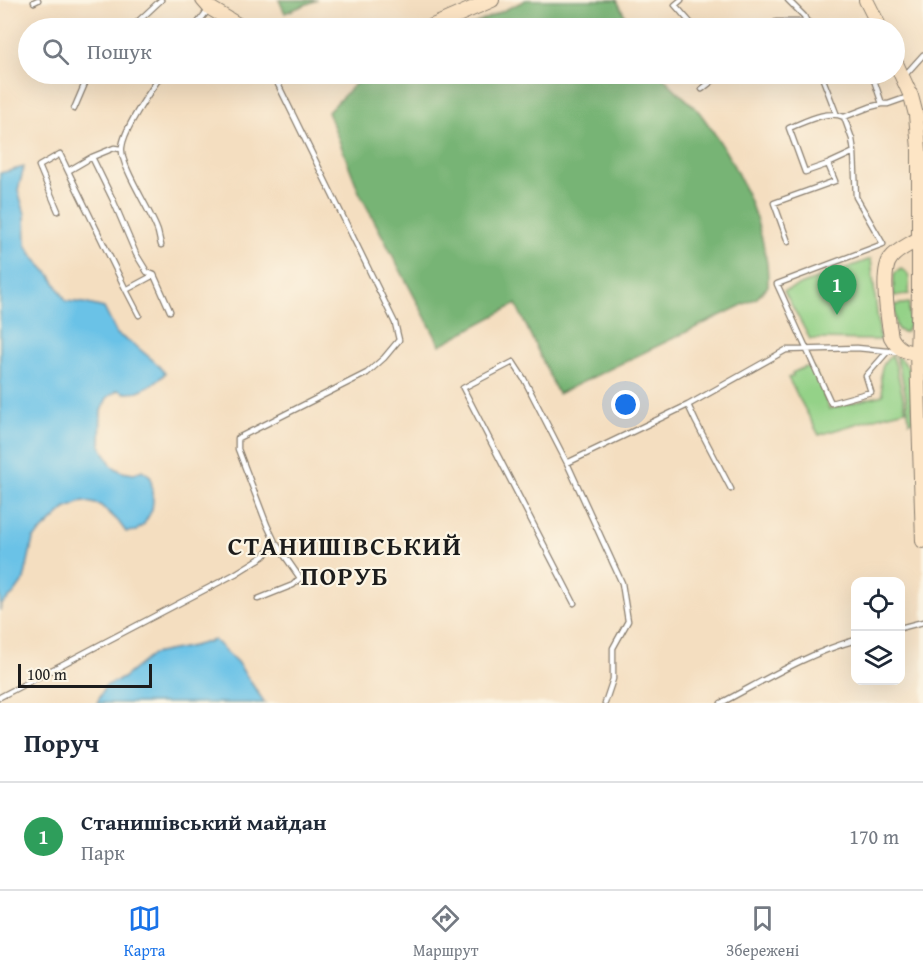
<!DOCTYPE html>
<html lang="uk">
<head>
<meta charset="utf-8">
<style>
  body { margin:0; font-family:"Gentium Book Plus",serif; background:#f6f6f7; color:#1f2937 }
  .controls { position:absolute; right:18px; bottom:18px; display:grid; overflow:hidden; border-radius:12px; box-shadow:0 6px 24px #0002 }
  .controls button { width:54px; height:54px; display:grid; place-items:center; padding:0; border:0; border-bottom:2px solid #e0e1e3; background:#fff; color:#1f2937; font:30px sans-serif }
  .scale { position:absolute; left:18px; bottom:15px; width:134px; box-sizing:border-box; padding-left:6px; border:3px solid #1c1c1c; border-top:0; font-size:16px; line-height:21px; white-space:nowrap; color:#1c1c1c; -webkit-text-stroke:4px #fcf5e5; paint-order:stroke }
  .you { position:absolute; left:626px; top:405px; width:21px; height:21px; margin:-15px; border:4px solid #fff; border-radius:50%; background:#1a73e8; box-shadow:0 0 0 9px #1a73e833 }
  .badge { display:grid; place-items:center; width:39px; height:39px; border-radius:50%; background:#1a73e8; color:#fff; font-size:20px; font-weight:700 }
  .pin { position:absolute; translate:-50% -50px; filter:drop-shadow(0 2px 3px #0008) }
  .pin::after { content:''; position:absolute; top:32px; width:21px; height:18px; background:inherit; clip-path:polygon(0 0,100% 0,50% 100%) }
  .list { margin:0; padding:0; list-style:none }
  h2 { display:flex; justify-content:space-between; align-items:center; height:78px; margin:0; padding:0 24px; font-size:26px }
  h2 small { font-size:20px; font-weight:400; color:#747a83 }
  .list li { display:grid; grid-template-columns:39px 1fr auto; gap:18px; align-items:center; box-sizing:border-box; height:108px; padding:0 24px; border-top:2px solid #e0e1e3 }
  .list b { display:block; font-size:22px; white-space:nowrap }
  .list p { margin:0; font-size:20px; white-space:nowrap; color:#747a83 }
  .list em { font-size:20px; font-style:normal; color:#747a83 }
  .icon { flex:none; width:33px; height:33px; fill:none; stroke:currentColor; stroke-width:2; stroke-linecap:round; stroke-linejoin:round }
  .map { position:relative; flex:none; width:923px; height:703px; overflow:hidden }
  .search { position:absolute; background:#fff; box-shadow:0 6px 24px #0002; left:18px; right:18px; top:18px; height:66px; display:flex; align-items:center; gap:15px; box-sizing:border-box; padding:0 21px; border-radius:33px; color:#747a83; font-size:22px }
  .sheet { height:186px; background:#fff }
  nav { display:flex; justify-content:space-around; align-items:center; box-sizing:border-box; height:84px; border-top:2px solid #e0e1e3; background:#fff; font-size:16px; color:#747a83 }
  nav a { display:grid; justify-items:center; gap:3px }
  nav .on { color:#1a73e8 }
  .map>svg:first-child { display:block }
  .green { fill:#94d288; stroke:#587752; stroke-width:1.5 }
  .forest { fill:#77b474; stroke:#4a6848; stroke-width:1.5 }
  .water { fill:#6ac2e7; stroke:#436f82; stroke-width:1.5 }
  .lines { fill:none; stroke-linecap:round; stroke-linejoin:round }
  .lane-casing { stroke:#887d6e; stroke-width:7 }
  .secondary-casing { stroke:#887d6e; stroke-width:16 }
  .lane { stroke:#fff; stroke-width:4.5 }
  .secondary { stroke:#fde5c5; stroke-width:14 }
  .labels { text-anchor:middle; stroke-width:4.5; stroke-linejoin:round; paint-order:stroke }
  .district-label { font-size:26px; font-weight:bold; letter-spacing:1.5px; fill:#1c1c1c; stroke:#fcf5e5 }
</style>
</head>
<body>
<div class="map">
<svg width="923" height="703" viewBox="0 0 923 703">
  <rect width="100%" height="100%" fill="#fcf5e5"/>
  <filter id="ink" filterUnits="userSpaceOnUse"><feTurbulence type="fractalNoise" baseFrequency=".0167" numOctaves="2"/><feDisplacementMap in="SourceGraphic" scale="12" xChannelSelector="R" yChannelSelector="G"/><feConvolveMatrix kernelMatrix="1 2 1 2 8 2 1 2 1" color-interpolation-filters="sRGB"/></filter>
  <filter id="wash" filterUnits="userSpaceOnUse"><feTurbulence type="fractalNoise" baseFrequency=".008" numOctaves="4" result="noise"/><feDisplacementMap in="SourceGraphic" scale="24" xChannelSelector="R" yChannelSelector="G"/><feGaussianBlur stdDeviation="1.35" result="paint"/><feColorMatrix in="noise" values="0 0 0 0 0 0 0 0 0 0 0 0 0 0 0 0 0 1.4 0 .05"/><feComposite in="paint" operator="in"/></filter>
  <g filter="url(#wash)">
    <rect width="100%" height="100%" fill="#f4dec0"/>
    <path class="green" d="M871 259 880 340 810 339 784 291Z
      M901 269C912 272 909 284 909 294L894 296V274L896 272Z
      M909 303V326L906 332C892 334 895 315 895 305Z
      M892 355 896 367 906 410 885 415 819 435 788 378 793 376 792 373 805 367 814 369 829 409 883 395C880 378 877 367 892 355Z
      M895 355 903 361 910 370 913 421 909 422C907 400 903 376 895 355Z"/>
    <path class="forest" d="M279 0H317L285 13Z
      M526 0H617L631 28H466Z
      M370 74H661C672 89 688 99 700 113 732 155 757 206 766 258 768 267 768 277 768 286L757 298 558 394 516 304 440 345 359 192 328 112 354 85Z"/>
    <path class="water" d="M24 167 18 190 25 214 26 245 35 259 51 276 66 301 84 303 104 308 117 334 136 346 155 362 165 373C160 381 137 394 127 393 124 393 121 391 118 390L107 398 101 411 100 445 112 466 122 472 134 474 142 470 149 475 151 478 153 501 152 510 144 524 136 531 126 532 118 521 100 505 83 501 65 509 33 539 24 580 14 594 1 605 0 611V173Z
      M214 640 237 662 265 703H97L105 686 123 678 153 654 193 646Z"/>
  </g>
  <g filter="url(#ink)">
    <g class="lines">
      <g class="lane-casing">
        <path id="lane" d="M681 0 675 5 695 28
          M788 0 804 16 810 28
          M34 2 38 0
          M776 22H808
          M131 28 161 0
          M194 28 208 10
          M854 28 874 21
          M821 74 836 113
          M872 74 882 104
          M905 75 923 55
          M702 89 721 74
          M74 109 89 74
          M844 117 870 107 882 104H888L908 97
          M121 149 114 148 92 157 113 200 136 254 147 272 154 275 170 311
          M92 157 68 171 126 290
          M828 164 805 172 789 128C805 122 827 109 844 117L852 139 854 152
          M58 211 39 166 60 154 68 171
          M788 242 774 203 835 181 828 164 854 152 856 197 883 244 777 284 831 403 871 392 866 376 888 351
          M161 245C160 241 159 236 158 232 152 212 119 165 122 147 124 128 151 90 162 74
          M139 315 126 290 154 275
          M567 463 622 583 628 621 613 648V679L605 703
          M731 489 696 422 688 405 786 350 857 348 898 352
          M258 599 293 585 300 578 275 542 267 525 238 449V438L367 373 384 358 399 340 395 323 273 74
          M574 603 463 388 513 362 524 379 567 463 688 405
          M900 628 923 622
          M0 697 235 574 264 556 275 542
          M721 703C765 680 808 653 856 640"/>
      </g>
      <g class="secondary-casing">
        <path id="secondary" d="M203 0 210 8 243 28
          M866 0 880 28
          M428 28 492 0
          M894 59 911 96 916 115 919 149V292L917 353 923 541
          M917 353C904 352 897 348 891 337 888 320 880 270 891 258 897 250 909 245 918 239"/>
      </g>
      <use href="#lane" class="lane"/>
      <use href="#secondary" class="secondary"/>
    </g>
  </g>
  <g class="labels">
    <g class="district-label">
      <text x="345" y="555">СТАНИШІВСЬКИЙ<tspan x="345" dy="30">ПОРУБ</tspan></text>
    </g>
  </g>
</svg>
<div class="controls">
<button><svg class="icon" aria-label="locate" viewBox="0 0 24 24"><circle cx="12" cy="12" r="6"/><path d="M12 2v4M12 18v4M2 12h4M18 12h4"/></svg></button>
<button><svg class="icon" aria-label="layers" viewBox="0 0 24 24"><path d="M12 4l9 5-9 5-9-5zM3 14l9 5 9-5"/></svg></button>
</div>
<div class="scale">100 m</div>
<div class="you"></div>
<div class="pin badge" style="left:837px;top:315px;background:#2e9e5b">1</div>
<div class="search"><svg class="icon" aria-label="search" viewBox="0 0 24 24"><circle cx="10" cy="10" r="6"/><path d="M15 15l6 6"/></svg>Пошук</div>
</div>
<section class="sheet">
<h2>Поруч<small></small></h2>
<ul class="list">
<li><span class="badge" style="background:#2e9e5b">1</span><div><b>Станишівський майдан</b><p>Парк</p></div><em>170 m</em></li>
</ul>
</section>
<nav>
<a class="on"><svg class="icon" aria-label="map" viewBox="0 0 24 24"><path d="M3 6l6-2 6 2 6-2v14l-6 2-6-2-6 2zM9 4v14M15 6v14"/></svg>Карта</a>
<a><svg class="icon" aria-label="directions" viewBox="0 0 24 24"><path d="M12 3l9 9-9 9-9-9zM9 14v-3h6M13 9l2 2-2 2"/></svg>Маршрут</a>
<a><svg class="icon" aria-label="saved" viewBox="0 0 24 24"><path d="M7 4h10v16l-5-4-5 4z"/></svg>Збережені</a>
</nav>
</body>
</html>
